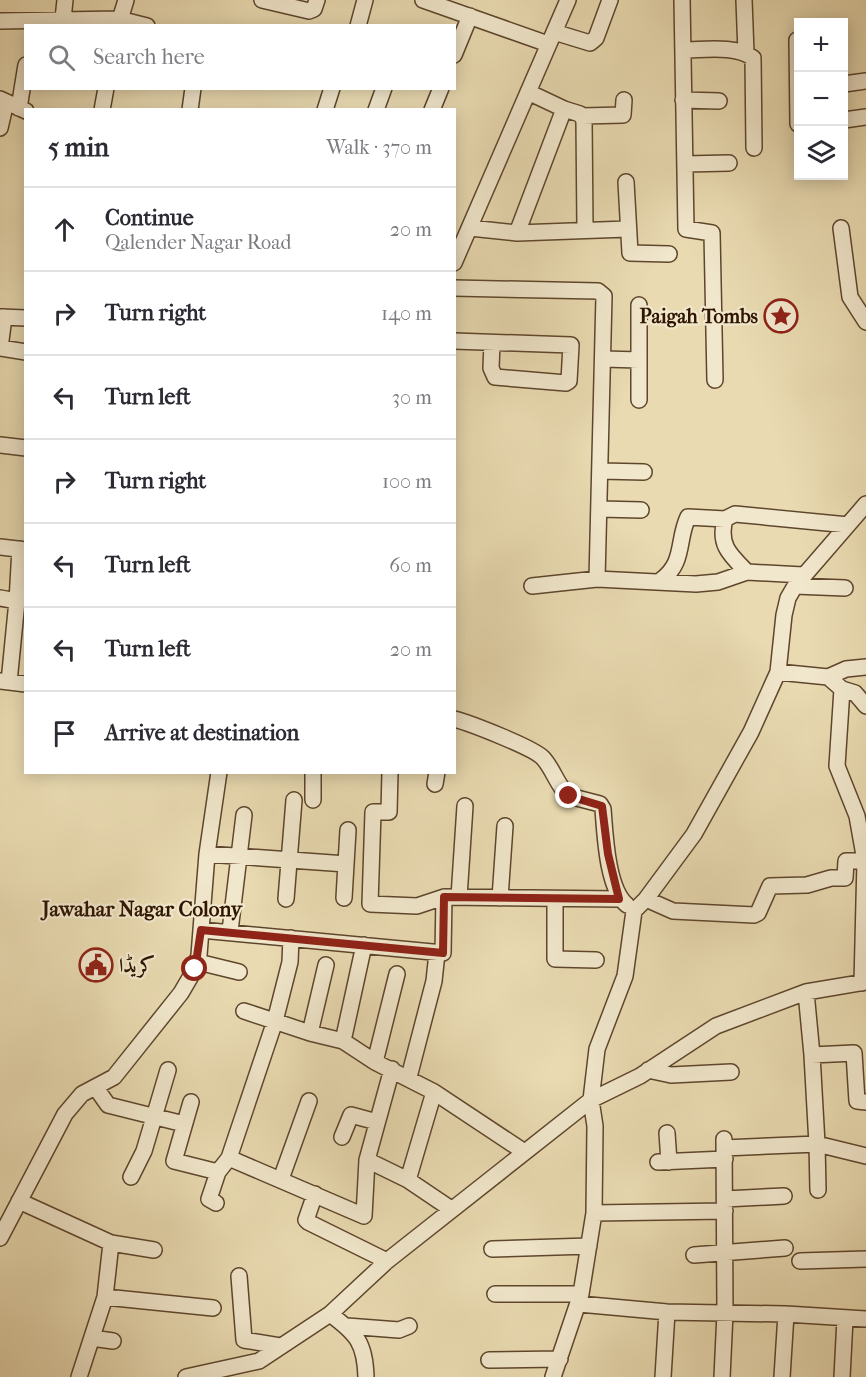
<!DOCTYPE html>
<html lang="en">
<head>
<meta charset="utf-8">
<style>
  body { margin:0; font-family:"IM FELL French Canon",Amiri,serif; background:#f2f2f3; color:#2b2b33 }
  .controls { position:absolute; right:18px; top:18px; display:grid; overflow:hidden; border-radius:0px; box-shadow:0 3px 15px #0003 }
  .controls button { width:54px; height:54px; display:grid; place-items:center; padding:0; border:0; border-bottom:2px solid #e1e1e2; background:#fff; color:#2b2b33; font:30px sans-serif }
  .stop { position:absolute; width:18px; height:18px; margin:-14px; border:4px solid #8f2418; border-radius:50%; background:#fff }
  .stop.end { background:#8f2418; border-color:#fff; box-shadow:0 2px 6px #0008 }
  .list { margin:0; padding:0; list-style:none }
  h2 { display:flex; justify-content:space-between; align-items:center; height:78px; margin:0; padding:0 24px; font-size:26px }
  h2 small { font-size:20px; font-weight:400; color:#7c7c81 }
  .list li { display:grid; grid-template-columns:39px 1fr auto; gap:18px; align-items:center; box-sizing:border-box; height:84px; padding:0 24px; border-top:2px solid #e1e1e2 }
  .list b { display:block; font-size:22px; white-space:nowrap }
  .list p { margin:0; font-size:20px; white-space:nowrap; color:#7c7c81 }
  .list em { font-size:20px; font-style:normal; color:#7c7c81 }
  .icon { flex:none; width:33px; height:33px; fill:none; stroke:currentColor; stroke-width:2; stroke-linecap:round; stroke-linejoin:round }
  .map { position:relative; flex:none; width:866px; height:1377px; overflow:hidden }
  .search { position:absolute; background:#fff; box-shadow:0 3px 15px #0003; left:24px; top:24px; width:432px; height:66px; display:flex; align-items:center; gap:15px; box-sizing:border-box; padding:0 21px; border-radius:0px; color:#7c7c81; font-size:22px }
  .panel { position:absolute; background:#fff; box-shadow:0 3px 15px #0003; left:24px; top:108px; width:432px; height:666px; border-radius:0px }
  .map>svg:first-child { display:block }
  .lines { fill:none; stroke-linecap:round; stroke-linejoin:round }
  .minor-casing { stroke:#5e462c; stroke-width:18 }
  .minor { stroke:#f1e7cc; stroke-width:15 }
  .route { stroke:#8f2418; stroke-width:8 }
  .labels { text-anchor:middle; stroke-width:4.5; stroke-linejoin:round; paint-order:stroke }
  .poi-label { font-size:20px; font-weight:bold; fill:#2f1500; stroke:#f1e7cc; text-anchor:end }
  .neighbourhood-label { font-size:21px; font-weight:bold; fill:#2f1500; stroke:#f1e7cc }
</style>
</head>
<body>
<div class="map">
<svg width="866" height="1377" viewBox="0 0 866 1377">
  <rect width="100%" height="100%" fill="#e9dab1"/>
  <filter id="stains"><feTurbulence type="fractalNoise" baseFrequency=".00333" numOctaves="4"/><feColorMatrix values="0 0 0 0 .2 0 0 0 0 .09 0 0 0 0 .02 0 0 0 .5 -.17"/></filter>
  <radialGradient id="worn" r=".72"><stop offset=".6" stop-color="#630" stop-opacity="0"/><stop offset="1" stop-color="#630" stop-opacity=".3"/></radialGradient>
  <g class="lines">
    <g class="minor-casing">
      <path id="minor" d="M262 0 309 11 314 9 317 0
        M423 0 548 44
        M682 0 686 229 712 233 715 380
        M744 0 746 53
        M63 19 65 0
        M0 21 119 19 147 26
        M118 26 126 0
        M358 26 365 0
        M554 32 590 43 596 38 610 0
        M797 40 798 124
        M684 50C704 50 736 45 753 58L754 148
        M454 55 470 16
        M844 84 866 81
        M0 99 26 111
        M683 100 719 101
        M19 108 26 65
        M564 109 580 114 584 120 585 229
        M102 110 106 88
        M190 110 193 88
        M325 110 332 88
        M376 110 384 88
        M432 110 441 88
        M582 116 623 115 624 100
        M844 120 866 117
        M0 128 6 102
        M685 164 729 163
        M626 182 630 253 669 254
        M470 228 517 233 627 229
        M841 228 850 297 866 322
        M517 233 564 109 528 92
        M454 263 568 0
        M454 288 598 291 604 296 597 579 696 584 718 582 747 572 803 575
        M639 305V400
        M0 317 26 318
        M454 341 571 345 569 381 566 383 495 377 491 368 492 343
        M0 348 4 317
        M0 348 26 352
        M604 359 639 360
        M0 445 26 448
        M601 471 644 472
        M600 509 641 510
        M0 547 26 550
        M747 572C730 555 718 545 725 519L735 514 848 525
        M661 580C685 563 677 540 688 517L725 519
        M532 586 597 579
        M795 586 845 588
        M0 598 17 601 9 682
        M17 601 20 549
        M778 672 828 677 842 689 837 766 857 816 865 861 862 983
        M828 677 846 669 866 667
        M0 681 26 684
        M842 689 855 693 866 706
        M454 719C470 723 534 748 543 758 554 770 557 786 569 796L600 804 603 809C605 834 607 889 627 905
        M390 772 389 812H373L370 904 417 906 444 897
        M435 784 437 772
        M313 800V772
        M207 854 346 864
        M459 897 465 806
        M344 898 348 830
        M500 898 505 826
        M286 899 294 800
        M555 899V959L596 960
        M646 899 673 911 754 915 758 913 770 886 807 885 831 878H845L846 861H865
        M201 930 443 953 444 897 619 899
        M230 931 244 815
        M291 938 290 962 275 1021 229 1158 364 1216 367 1160 392 1069
        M198 962 239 972
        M806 992 812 1055 817 1144 866 1156
        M244 1011 310 1033 343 1041 375 1062 434 1092 408 1180
        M310 1033 326 965
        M343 1041 364 945
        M812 1055 854 1053 857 1101 866 1102
        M375 1062 397 974
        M648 1070 671 1075 731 1072
        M409 1077 434 981 437 953
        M96 1088 108 1105 184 1124
        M434 1092 523 1151
        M191 1102 174 1161 218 1172 229 1158
        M667 1133 669 1162
        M342 1137 351 1115 377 1122
        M724 1148 817 1144 818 1190
        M367 1160 408 1180 451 1209
        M658 1162 725 1159
        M131 1177 144 1151 168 1070
        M281 1179 309 1101
        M315 1194 306 1220 308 1222 387 1261
        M725 1199 784 1196
        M19 1201 111 1243 154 1250
        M216 1203 209 1199 218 1172
        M594 1213 725 1211
        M0 1238 65 1114 82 1094 114 1077 181 993 195 969 199 955 207 854 219 772
        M492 1249 589 1246
        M694 1255 785 1248
        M800 1261 866 1259
        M239 1276 244 1340 280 1346
        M495 1294H581
        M105 1297 111 1243
        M579 1304 667 1312 786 1314 866 1319
        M330 1314C357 1334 365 1343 366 1377
        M347 1326 399 1330 409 1326
        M92 1338 113 1341
        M489 1360 560 1359
        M79 1377 105 1297 213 1308
        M186 1377 259 1361 330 1314 387 1261 591 1100 640 1076 716 1026 806 992 866 982
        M553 1377 581 1294 594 1213 595 1126 591 1100 597 1049 625 976 634 911 646 899 694 834 751 732 778 672 784 615 788 598 795 586 866 504
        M663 1377 667 1312
        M722 1377 725 1313 724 1139
        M782 1377 786 1314
        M842 1377 845 1319"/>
    </g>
    <use href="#minor" class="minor"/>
  </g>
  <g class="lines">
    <path class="route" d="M195 969 201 930 443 953 444 897 619 899 608 854 602 806 569 796"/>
  </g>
  <defs>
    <g id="sight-ring" transform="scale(1.725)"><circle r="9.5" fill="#f1e7cc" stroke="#8f2418" stroke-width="1.5"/><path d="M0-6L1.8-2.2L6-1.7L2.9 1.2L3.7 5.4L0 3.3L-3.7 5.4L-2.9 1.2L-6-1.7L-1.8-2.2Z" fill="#8f2418"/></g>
    <g id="civic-ring" transform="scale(1.725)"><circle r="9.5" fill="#f1e7cc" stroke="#8f2418" stroke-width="1.5"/><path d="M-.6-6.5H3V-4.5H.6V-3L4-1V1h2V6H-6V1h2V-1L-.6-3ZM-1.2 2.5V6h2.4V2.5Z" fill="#8f2418"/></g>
  </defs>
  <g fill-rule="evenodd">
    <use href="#sight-ring" x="781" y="316"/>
    <use href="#civic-ring" x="96" y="965"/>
  </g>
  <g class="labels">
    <g class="poi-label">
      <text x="758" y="323">Paigah Tombs</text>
      <text x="119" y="972" text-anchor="start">کریڈا</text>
    </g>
    <g class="neighbourhood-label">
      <text x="142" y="916">Jawahar Nagar Colony</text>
    </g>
  </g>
  <rect width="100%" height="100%" filter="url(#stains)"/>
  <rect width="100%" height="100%" fill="url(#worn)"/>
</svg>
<div class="controls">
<button>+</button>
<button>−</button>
<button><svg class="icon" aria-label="layers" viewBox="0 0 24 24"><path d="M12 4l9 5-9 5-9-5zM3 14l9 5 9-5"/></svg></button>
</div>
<div class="stop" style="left:195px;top:969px"></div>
<div class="stop end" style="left:569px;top:796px"></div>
<div class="search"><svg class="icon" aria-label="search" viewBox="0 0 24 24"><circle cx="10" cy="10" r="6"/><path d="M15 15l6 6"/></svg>Search here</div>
<section class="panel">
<h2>5 min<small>Walk · 370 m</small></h2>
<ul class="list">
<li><svg class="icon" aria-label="ahead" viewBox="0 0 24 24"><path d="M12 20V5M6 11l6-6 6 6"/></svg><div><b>Continue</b><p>Qalender Nagar Road</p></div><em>20 m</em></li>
<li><svg class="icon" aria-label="right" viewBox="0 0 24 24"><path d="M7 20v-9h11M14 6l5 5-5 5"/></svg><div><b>Turn right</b></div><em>140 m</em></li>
<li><svg class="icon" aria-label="left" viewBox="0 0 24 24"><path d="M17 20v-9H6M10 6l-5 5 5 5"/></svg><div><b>Turn left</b></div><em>30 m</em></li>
<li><svg class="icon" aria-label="right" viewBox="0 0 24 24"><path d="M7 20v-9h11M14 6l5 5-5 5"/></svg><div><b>Turn right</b></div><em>100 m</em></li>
<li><svg class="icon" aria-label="left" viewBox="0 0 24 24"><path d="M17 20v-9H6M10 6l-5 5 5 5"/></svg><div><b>Turn left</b></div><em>60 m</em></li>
<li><svg class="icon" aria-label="left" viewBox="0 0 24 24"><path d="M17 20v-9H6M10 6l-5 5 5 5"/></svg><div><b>Turn left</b></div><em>20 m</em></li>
<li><svg class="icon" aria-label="arrive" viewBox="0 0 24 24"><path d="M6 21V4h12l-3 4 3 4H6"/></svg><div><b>Arrive at destination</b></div></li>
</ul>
</section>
</div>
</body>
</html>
